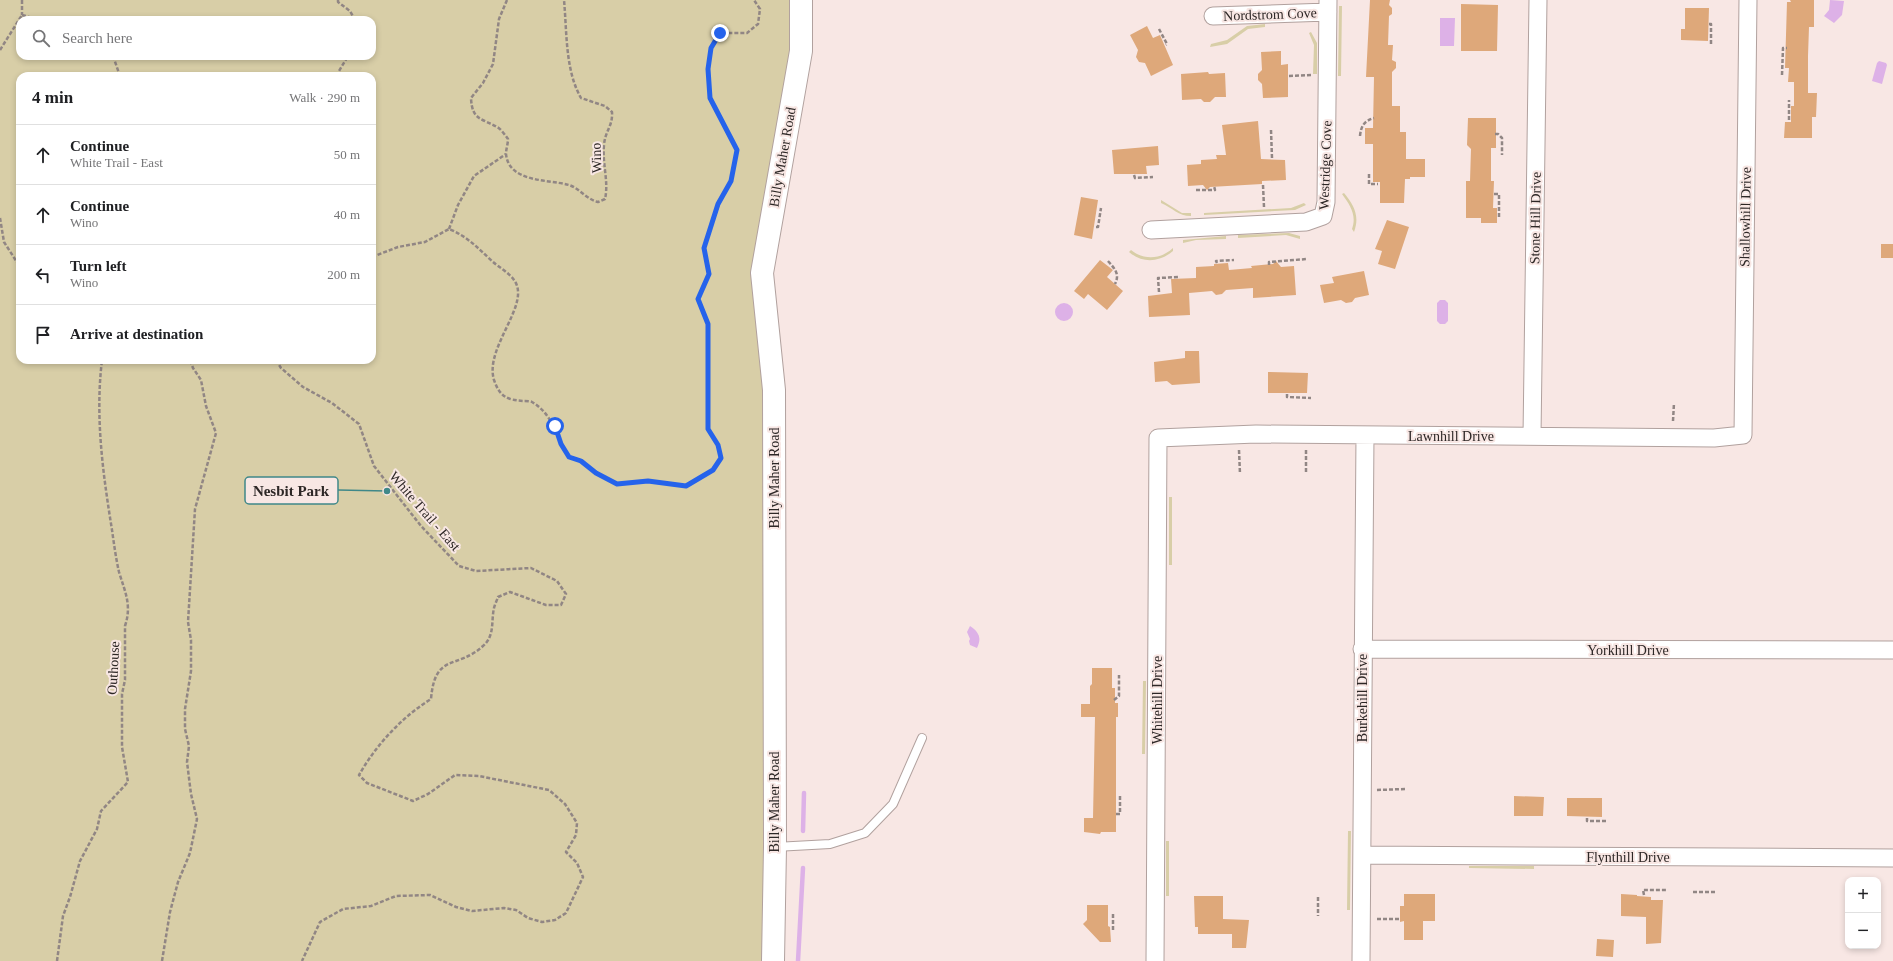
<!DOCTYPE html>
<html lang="en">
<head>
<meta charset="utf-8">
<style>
  body { margin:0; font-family:Georgia,serif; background:#f2f2f2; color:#202124 }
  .controls { position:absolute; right:12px; bottom:12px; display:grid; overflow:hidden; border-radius:8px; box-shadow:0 2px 6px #0003 }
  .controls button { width:36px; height:36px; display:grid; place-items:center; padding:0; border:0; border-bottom:1px solid #e0e0e0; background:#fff; color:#202124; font:20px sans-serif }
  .stop { position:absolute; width:12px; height:12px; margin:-9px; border:3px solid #2563eb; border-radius:50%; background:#fff }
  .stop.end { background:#2563eb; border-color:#fff; box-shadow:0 1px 4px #0008 }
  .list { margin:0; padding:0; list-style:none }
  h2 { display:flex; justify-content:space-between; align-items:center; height:52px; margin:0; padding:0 16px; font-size:17px }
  h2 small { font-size:13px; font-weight:400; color:#757577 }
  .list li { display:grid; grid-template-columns:26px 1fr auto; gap:12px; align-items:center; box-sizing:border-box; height:60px; padding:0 16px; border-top:1px solid #e0e0e0 }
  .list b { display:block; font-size:15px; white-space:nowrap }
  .list p { margin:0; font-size:13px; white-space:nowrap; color:#757577 }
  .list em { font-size:13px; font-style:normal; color:#757577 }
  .icon { flex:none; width:22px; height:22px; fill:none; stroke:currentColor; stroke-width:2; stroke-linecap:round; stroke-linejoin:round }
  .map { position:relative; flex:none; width:1893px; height:961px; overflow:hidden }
  .search { position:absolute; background:#fff; box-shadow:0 2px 6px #0003; left:16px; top:16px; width:360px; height:44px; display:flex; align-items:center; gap:10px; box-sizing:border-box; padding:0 14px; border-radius:12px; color:#757577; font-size:15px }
  .panel { position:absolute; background:#fff; box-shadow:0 2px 6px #0003; left:16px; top:72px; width:360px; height:292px; border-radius:12px }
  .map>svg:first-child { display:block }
  .green { fill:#d8cea7; fill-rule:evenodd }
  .water { fill:#ddb1e7 }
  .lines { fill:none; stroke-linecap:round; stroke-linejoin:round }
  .stream { stroke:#ddb1e7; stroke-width:4.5 }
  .building { fill:#dea87a }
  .service-casing { stroke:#b1a19e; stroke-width:10 }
  .minor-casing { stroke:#b1a19e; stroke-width:19 }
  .secondary-casing { stroke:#b1a19e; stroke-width:24 }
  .path { stroke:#918684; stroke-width:2.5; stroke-dasharray:4 2; stroke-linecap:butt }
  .service { stroke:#fff; stroke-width:8 }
  .minor { stroke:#fff; stroke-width:17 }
  .secondary { stroke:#fff; stroke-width:22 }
  .route { stroke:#2563eb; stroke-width:5 }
  .labels { text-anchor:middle; stroke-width:4; stroke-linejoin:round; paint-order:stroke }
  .street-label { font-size:14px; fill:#2d2726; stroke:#f8e7e4 }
  .leader { fill:none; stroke:#3f8889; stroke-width:1.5 }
  .callout-dot { fill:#3f8889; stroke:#f8e7e4; stroke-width:1.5 }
  .callout { fill:#f8e7e4; stroke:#3f8889; stroke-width:1.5 }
  .callout-label { font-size:15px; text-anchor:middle; font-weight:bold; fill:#2d2726 }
</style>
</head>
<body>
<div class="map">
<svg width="1893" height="961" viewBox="0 0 1893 961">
  <rect width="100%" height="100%" fill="#f8e7e4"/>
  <path class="green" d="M0 0H799L763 258 768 422 777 961H0ZM20 20H372V56H20ZM20 76H372V360H20Z
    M1339 6H1342L1341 76H1338Z
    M1265 24V27L1248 29 1227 44 1210 47 1211 44 1227 40 1247 26Z
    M1311 32 1317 43V74H1313L1314 45 1309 33Z
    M1344 193C1354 205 1360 216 1354 232L1352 229C1357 215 1350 205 1342 194Z
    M1161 200 1182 213H1191V216C1178 216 1173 208 1161 203Z
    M1304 203 1306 205 1295 210 1204 215V213L1291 208Z
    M1289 233 1300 236V239L1286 235 1238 238V235Z
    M1226 236V239L1196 240 1183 243V240Z
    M1173 248V251C1160 262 1143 264 1129 252L1131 250C1145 261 1161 259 1173 248Z
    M1169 497H1172V565H1169Z
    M1143 681H1146L1145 754H1142Z
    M1348 831H1351L1350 910H1347Z
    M1166 841H1169V896H1166Z
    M1469 866H1534V869L1469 868Z"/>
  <path class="water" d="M1830 0 1844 1 1842 15 1834 23 1824 16 1829 10Z
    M1440 18H1455L1454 46H1440Z
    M1879 61 1886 63 1887 65 1882 84 1872 81 1877 63Z
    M1440 300H1445L1448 303V321L1445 324H1440L1437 321V303Z
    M1055 312a9 9 0 1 1 18 0a9 9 0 1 1-18 0Z
    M970 626C979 632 982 638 977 648L970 645 969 641 970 639 967 632Z"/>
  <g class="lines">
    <path class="stream" d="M803 831 804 793
      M798 961 803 868"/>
  </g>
  <path class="building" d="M1370 0H1390L1389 5 1392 8V14L1389 16 1388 45H1393L1392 60 1396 62V68L1392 72V106H1400V132H1406V159H1425V177H1410V179H1405L1404 203H1380V182H1373V144H1365V128H1373L1374 77H1366Z
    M1790 0H1814V27H1809L1808 56V93H1817L1816 117H1812V138H1784L1785 122H1791V106H1794V82H1788L1789 68H1785L1787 2H1791Z
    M1461 4 1498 5 1497 51H1461Z
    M1685 8H1709L1708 41 1681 40V29H1685Z
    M1147 26 1153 38 1160 35 1173 65 1151 76 1145 63 1139 62 1136 57 1138 50 1130 35Z
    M1281 51V65L1288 64V97L1263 98 1262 84 1258 80V74L1262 70 1261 52Z
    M1208 72 1209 74 1225 73 1226 97H1215L1210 102H1204L1201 99 1182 100 1181 74Z
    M1468 118H1496V148H1491V181H1494L1493 208H1497V223H1481V218H1466V181H1470L1471 149 1467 145Z
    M1258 121 1261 159 1285 160 1286 180 1262 181V184L1210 187 1207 190 1203 185 1188 186 1187 165 1201 164V160L1217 159 1216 155H1226L1222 125Z
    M1158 146 1159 165 1146 166 1147 174H1114L1112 150Z
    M1081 197 1098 200 1092 239 1074 235Z
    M1387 220 1409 227 1395 269 1378 264 1382 251 1375 249Z
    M1881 244H1893V258H1881Z
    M1100 260 1113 270 1107 277 1123 291 1107 310 1088 294 1084 299 1074 291Z
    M1276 261 1281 267 1294 266 1296 295 1253 298V288L1226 290 1222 294 1216 295 1212 291 1189 293 1190 315 1149 317 1148 296 1172 293 1171 279 1196 278V267L1214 266V264L1228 263 1229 270 1252 268 1251 266 1273 264Z
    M1364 271 1369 295 1355 298 1352 302 1346 303 1341 300 1324 303 1320 285 1334 283 1332 277Z
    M1185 351H1199L1200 383 1172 385 1167 381 1155 382 1154 362 1185 358Z
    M1268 372 1308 373 1307 393H1268Z
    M1092 668H1112V688H1115V703H1118V717H1116V832H1101L1100 834 1084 832V818H1093L1095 717H1081V704H1090V686L1092 684Z
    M1514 796 1544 797 1543 816H1514Z
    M1567 798H1602V817L1567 816Z
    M1404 894H1435V921H1423V940H1404V921L1400 922V906H1404Z
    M1621 894 1637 895V896L1651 897V900H1663L1661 943 1646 944V917L1621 916Z
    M1194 896H1223V919L1249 920 1246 948H1232V934H1198V927H1195Z
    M1087 905H1108V926L1110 927 1111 942H1100L1083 924 1087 920Z
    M1597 939 1614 940 1613 957 1596 956Z"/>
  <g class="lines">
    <g class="service-casing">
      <path id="service" d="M775 847 830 844 865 833 893 804 922 738"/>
    </g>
    <g class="minor-casing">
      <path id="minor" d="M1213 16 1328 12
        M1151 230 1306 222 1323 216 1326 202 1328 0
        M1532 436 1538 0
        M1362 649 1893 650
        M1362 855 1893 858
        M1155 961 1158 438 1256 434 1714 438 1743 435 1748 0
        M1361 961 1365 435"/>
    </g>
    <g class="secondary-casing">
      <path id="secondary" d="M773 961 775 847 774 390 762 273 801 51V0"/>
    </g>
    <path class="path" d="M22 0V15
      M338 0V2L350 11 355 20
      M507 0 499 19 493 64 483 83 471 98C472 120 481 118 497 127 501 129 505 135 508 139 508 144 506 149 506 154 509 183 548 179 569 185 579 188 586 199 598 202L605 199C609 181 602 164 604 145 605 131 613 126 612 112L605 106 581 98C565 70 567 32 564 0
      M22 15 40 20
      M1709 24H1711V46
      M1159 29 1167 44 1166 45
      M0 50 22 15
      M113 56 120 76
      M1782 75 1783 48H1787
      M336 76 348 56
      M1289 76 1312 75
      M1789 120V100
      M1271 130 1272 158
      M1495 134H1498L1502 138V155
      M1360 136C1361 126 1364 121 1374 118
      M1369 174V184H1378
      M1134 175 1135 178 1153 177
      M1263 185 1264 207
      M1196 190H1215L1214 186
      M1494 194H1499V217
      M0 218 4 242 20 267
      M1096 227H1098L1101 208
      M449 229 458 205 474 176 506 154
      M372 257 398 247 425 242 449 229C467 236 479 249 493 262 499 267 509 273 514 280 532 304 484 347 494 380 500 397 507 400 524 401 526 401 530 401 532 402 553 414 557 438 569 457L581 461 597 473 617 484 648 481 686 486 713 470 721 458 718 445 708 429V324L698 299 709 273 704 248 719 204 731 181 737 150 710 98 708 69 711 48 720 33H747L758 24 760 9 754 0
      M1108 261C1115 269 1120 274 1115 284
      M1217 263 1216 261 1234 260
      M1269 265V262L1307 259
      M1159 292 1158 278 1180 277
      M276 360 281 368 303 387 332 403 359 424 374 466 421 526 459 566 476 571 531 568 557 581 566 594 561 605H546L510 592 498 597C497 600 495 604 494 608 491 621 495 636 483 646 457 670 435 652 431 699 402 717 376 745 359 775L367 783 413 801 428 794 455 775 479 776 549 790 565 804 577 823 576 835 566 852 577 863 583 877 566 913 555 920 542 922 528 918 516 910 504 908 472 911 456 907 430 895 396 896 371 906 343 909 320 922 302 961
      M1287 394V397L1311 398
      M1673 421 1674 403
      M1239 450 1240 474
      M1306 450V473
      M1114 700 1119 696V675
      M1377 790 1405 789
      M1116 814H1120V796
      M1587 818V821H1608
      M1693 892H1717
      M1644 895 1643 890H1667
      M1318 897V916
      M1377 919H1399
      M1113 930V914
      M57 961 63 916 70 897 80 861 97 829 101 811 128 782 122 747V694L125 680V626C132 605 125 592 119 572 116 559 114 544 112 530 103 474 95 417 102 360
      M162 961 170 912 178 882 190 853 197 819 191 794 187 762 189 746 185 729V709L191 671V640L188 622 195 509 216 433 206 406 201 380 193 368 190 360"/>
    <use href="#service" class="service"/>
    <use href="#minor" class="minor"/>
    <use href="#secondary" class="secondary"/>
  </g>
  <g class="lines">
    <path class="route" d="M555 426 561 444 569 457 581 461 596 473 617 484 648 481 686 486 713 470 721 458 718 445 708 429V324L698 299 709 274 704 248 718 204 731 181 737 150 710 98 708 69 711 48 720 33"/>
  </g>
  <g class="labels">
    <g class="street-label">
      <text transform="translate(1270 14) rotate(-2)" y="5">Nordstrom Cove</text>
      <text transform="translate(782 157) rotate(-80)" y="5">Billy Maher Road</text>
      <text transform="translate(596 158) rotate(-92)" y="5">Wino</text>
      <text transform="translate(1325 165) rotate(-88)" y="5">Westridge Cove</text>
      <text transform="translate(1745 217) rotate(-89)" y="5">Shallowhill Drive</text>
      <text transform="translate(1535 218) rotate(-89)" y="5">Stone Hill Drive</text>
      <text x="1451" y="441">Lawnhill Drive</text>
      <text transform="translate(774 478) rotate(-90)" y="5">Billy Maher Road</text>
      <text transform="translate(425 511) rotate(49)" y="5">White Trail - East</text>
      <text x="1628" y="655">Yorkhill Drive</text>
      <text transform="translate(113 668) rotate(-87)" y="5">Outhouse</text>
      <text transform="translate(1362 698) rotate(-90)" y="5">Burkehill Drive</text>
      <text transform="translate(1157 700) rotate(-90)" y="5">Whitehill Drive</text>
      <text transform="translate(774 802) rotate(-90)" y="5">Billy Maher Road</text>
      <text x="1628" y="862">Flynthill Drive</text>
    </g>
  </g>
  <path class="leader" d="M387 491L338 490"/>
  <circle class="callout-dot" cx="387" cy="491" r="4"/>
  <rect class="callout" x="245" y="477" width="93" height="27" rx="4"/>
  <g class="callout-label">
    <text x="291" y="496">Nesbit Park</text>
  </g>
</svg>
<div class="controls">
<button>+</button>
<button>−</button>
</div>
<div class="stop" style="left:555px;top:426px"></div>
<div class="stop end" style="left:720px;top:33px"></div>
<div class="search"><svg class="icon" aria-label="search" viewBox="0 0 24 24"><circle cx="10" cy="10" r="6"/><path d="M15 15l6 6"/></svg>Search here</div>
<section class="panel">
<h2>4 min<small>Walk · 290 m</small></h2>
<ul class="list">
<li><svg class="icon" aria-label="ahead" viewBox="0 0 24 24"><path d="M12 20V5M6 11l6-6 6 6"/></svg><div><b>Continue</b><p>White Trail - East</p></div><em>50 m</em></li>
<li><svg class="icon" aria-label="ahead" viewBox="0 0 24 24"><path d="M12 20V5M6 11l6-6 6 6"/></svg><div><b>Continue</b><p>Wino</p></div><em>40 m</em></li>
<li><svg class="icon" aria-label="left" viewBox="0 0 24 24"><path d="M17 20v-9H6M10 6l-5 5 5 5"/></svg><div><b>Turn left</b><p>Wino</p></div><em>200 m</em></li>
<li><svg class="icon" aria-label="arrive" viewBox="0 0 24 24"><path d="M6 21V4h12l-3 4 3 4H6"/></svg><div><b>Arrive at destination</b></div></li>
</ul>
</section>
</div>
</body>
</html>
